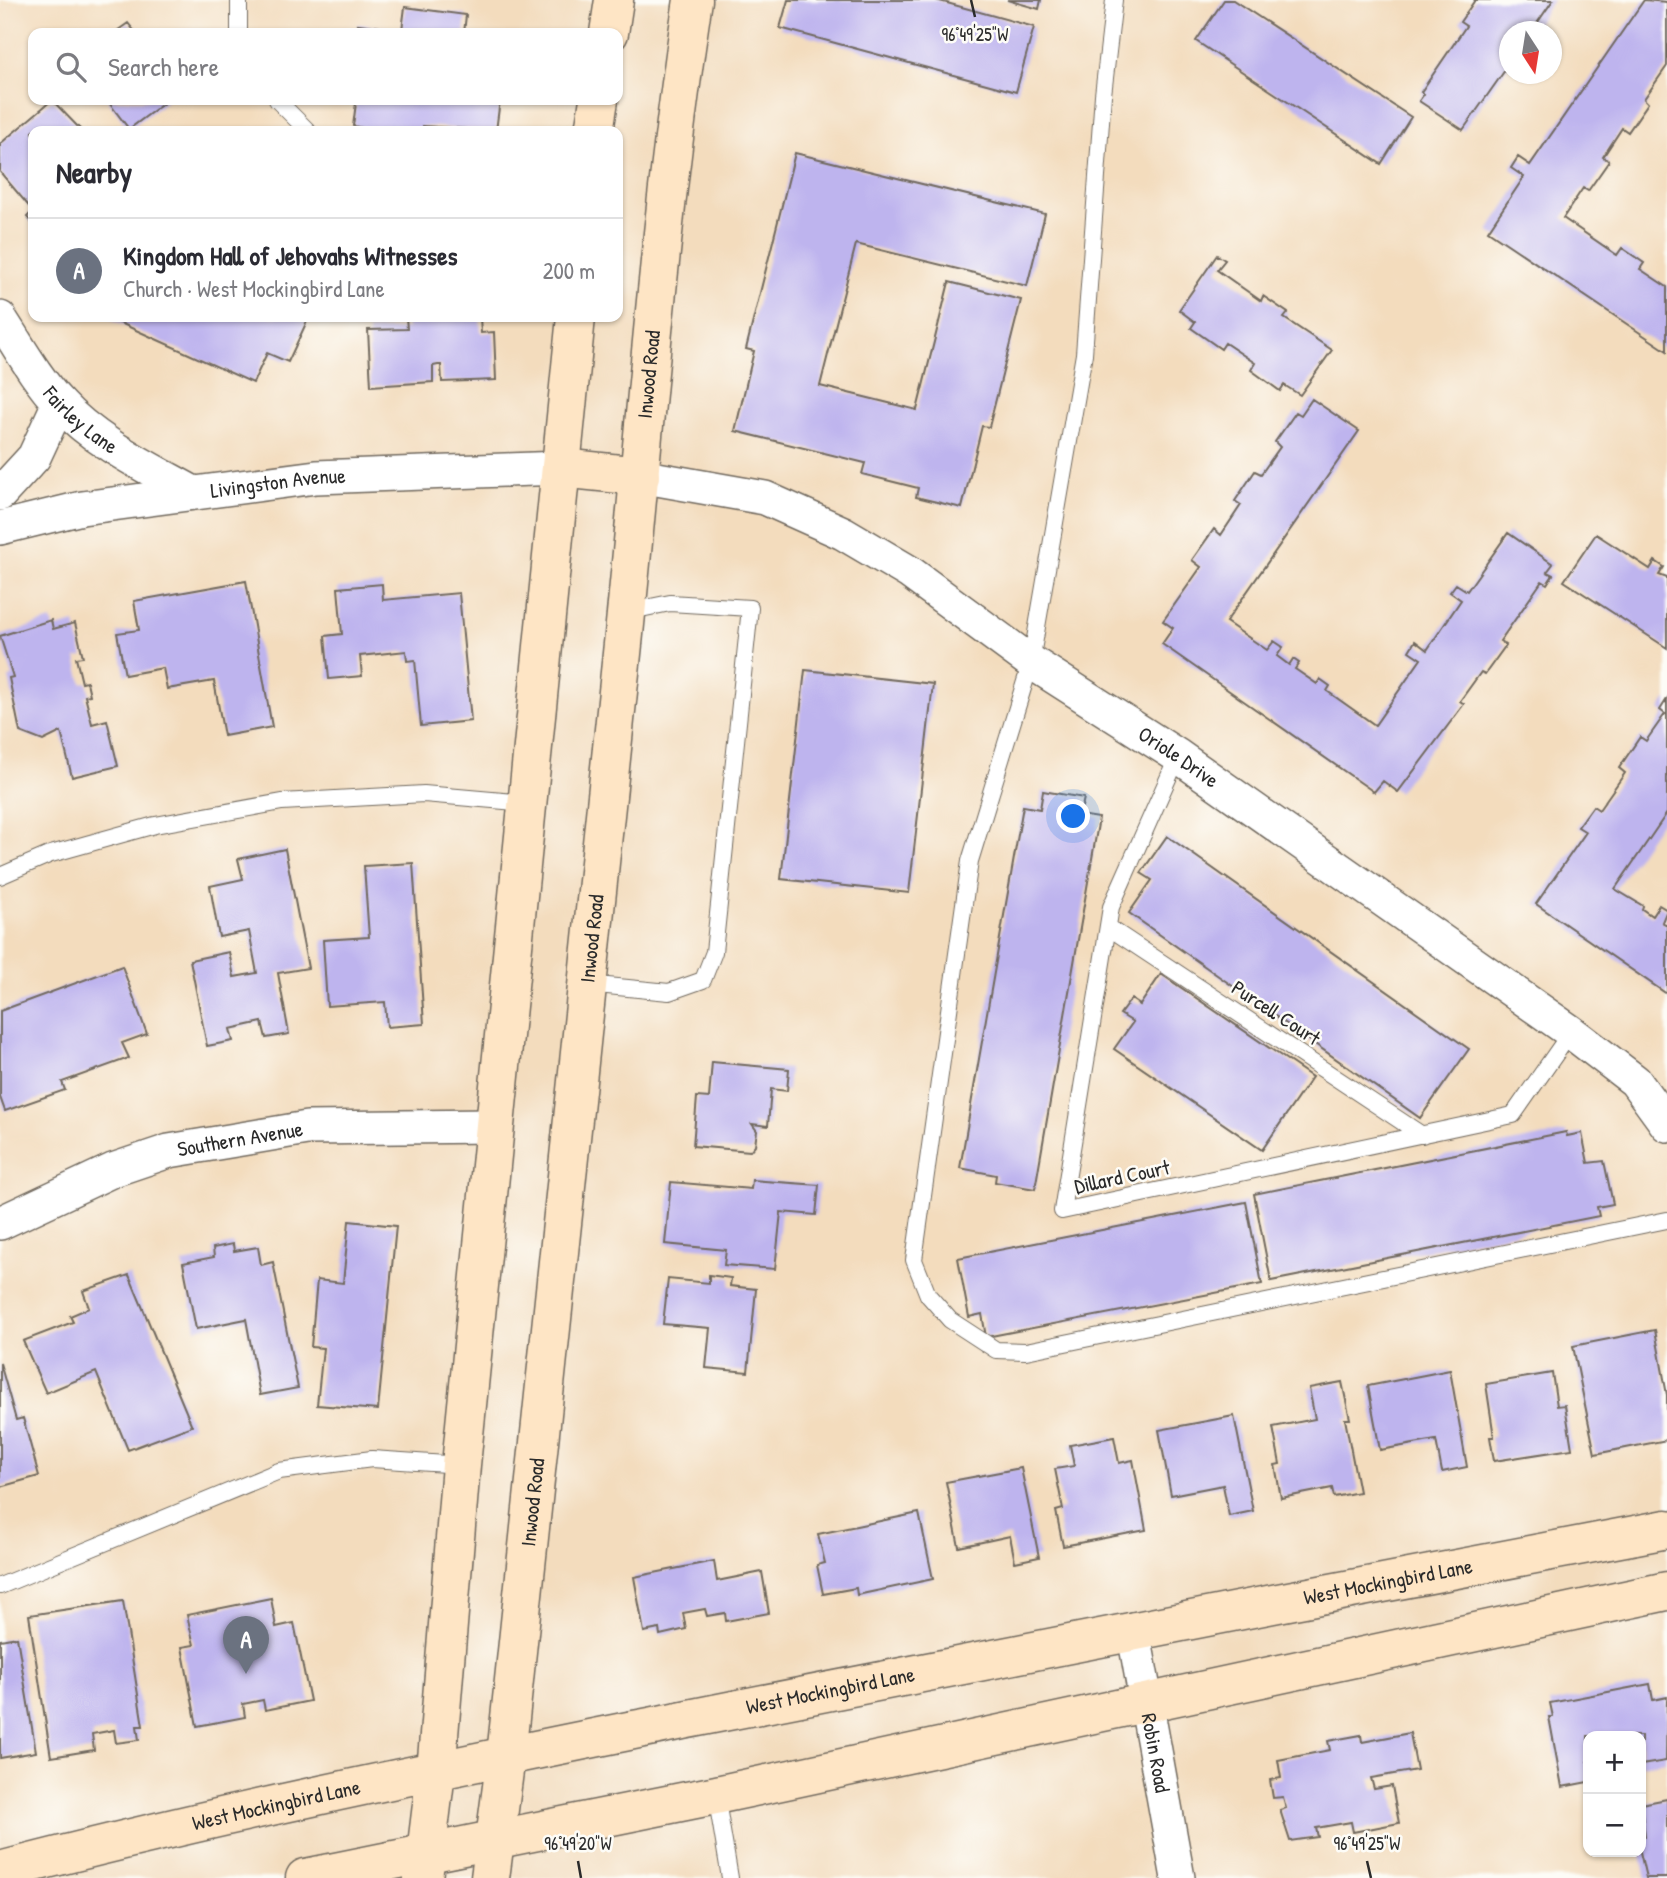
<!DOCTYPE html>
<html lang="en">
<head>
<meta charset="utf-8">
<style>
  body { margin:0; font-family:"Patrick Hand",sans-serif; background:#f7f7f7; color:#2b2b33 }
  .controls { position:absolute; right:21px; bottom:21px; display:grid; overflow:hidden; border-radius:14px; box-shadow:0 2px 5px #0004 }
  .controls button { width:63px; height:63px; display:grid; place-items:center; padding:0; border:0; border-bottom:2px solid #e1e1e2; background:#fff; color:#2b2b33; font:35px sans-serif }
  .compass { position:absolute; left:1499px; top:21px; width:63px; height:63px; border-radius:50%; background:#fff; box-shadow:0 2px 5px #0004; rotate:168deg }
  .you { position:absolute; left:1074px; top:817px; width:24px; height:24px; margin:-18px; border:5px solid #fff; border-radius:50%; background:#1a73e8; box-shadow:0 0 0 10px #1a73e833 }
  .badge { display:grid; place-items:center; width:46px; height:46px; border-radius:50%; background:#111827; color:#fff; font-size:23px; font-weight:700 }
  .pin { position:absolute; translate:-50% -58px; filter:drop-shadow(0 2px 4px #0008) }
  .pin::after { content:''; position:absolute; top:37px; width:24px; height:21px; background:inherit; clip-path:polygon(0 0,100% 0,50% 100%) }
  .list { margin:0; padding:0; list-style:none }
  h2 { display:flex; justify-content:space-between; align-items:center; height:91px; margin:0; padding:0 28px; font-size:30px }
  h2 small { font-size:23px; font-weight:400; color:#7c7c81 }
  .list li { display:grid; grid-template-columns:46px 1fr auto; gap:21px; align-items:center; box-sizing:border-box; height:105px; padding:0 28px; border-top:2px solid #e1e1e2 }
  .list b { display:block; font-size:26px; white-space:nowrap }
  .list p { margin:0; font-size:23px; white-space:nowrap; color:#7c7c81 }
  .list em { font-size:23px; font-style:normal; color:#7c7c81 }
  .icon { flex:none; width:38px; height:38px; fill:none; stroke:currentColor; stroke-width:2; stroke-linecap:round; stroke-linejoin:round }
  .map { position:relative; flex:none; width:1667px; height:1878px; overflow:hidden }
  .search { position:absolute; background:#fff; box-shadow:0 2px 5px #0004; left:28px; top:28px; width:595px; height:77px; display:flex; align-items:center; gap:18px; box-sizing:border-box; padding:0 24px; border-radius:14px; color:#7c7c81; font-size:26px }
  .panel { position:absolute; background:#fff; box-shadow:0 2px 5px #0004; left:28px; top:126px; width:595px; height:196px; border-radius:14px }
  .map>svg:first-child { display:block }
  .building { fill:#beb4ee }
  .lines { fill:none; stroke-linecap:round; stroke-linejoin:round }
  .lane-casing { stroke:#71695e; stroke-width:18 }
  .street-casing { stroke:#71695e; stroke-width:36 }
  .secondary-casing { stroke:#71695e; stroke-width:41 }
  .lane { stroke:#fff; stroke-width:16 }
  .street { stroke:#fff; stroke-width:33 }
  .secondary { stroke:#fee5c5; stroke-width:38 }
  .ticks { fill:none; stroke:#2b2b2b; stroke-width:2.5 }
  .labels { text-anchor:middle; stroke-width:5; stroke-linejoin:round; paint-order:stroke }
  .street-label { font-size:21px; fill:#2b2b2b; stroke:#fdfcf7 }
  .ticks-label { font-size:18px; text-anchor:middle; fill:#2b2b2b; stroke:#fdfcf7; stroke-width:5; stroke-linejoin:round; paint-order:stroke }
</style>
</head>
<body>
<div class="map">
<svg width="1667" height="1878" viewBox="0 0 1667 1878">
  <rect width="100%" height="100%" fill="#fdfcf7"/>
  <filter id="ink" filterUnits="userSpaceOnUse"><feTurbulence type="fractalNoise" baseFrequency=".0143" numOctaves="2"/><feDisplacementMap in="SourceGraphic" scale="14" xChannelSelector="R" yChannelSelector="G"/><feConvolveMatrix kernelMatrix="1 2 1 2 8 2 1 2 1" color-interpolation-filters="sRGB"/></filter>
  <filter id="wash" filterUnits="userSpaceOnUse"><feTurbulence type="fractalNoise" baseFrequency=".00686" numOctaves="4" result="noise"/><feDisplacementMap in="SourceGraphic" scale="28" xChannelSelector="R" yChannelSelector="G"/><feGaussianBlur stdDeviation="1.57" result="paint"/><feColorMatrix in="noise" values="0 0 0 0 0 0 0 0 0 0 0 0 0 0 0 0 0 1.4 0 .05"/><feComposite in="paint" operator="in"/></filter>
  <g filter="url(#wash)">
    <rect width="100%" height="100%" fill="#f3dcbd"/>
    <g id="blocks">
      <path class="building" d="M788 0H936L1034 27 1016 92 780 28Z
        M1007 0H1041L1039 9Z
        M1224 0H1233L1411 117 1381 164 1196 41Z
        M1475 0H1553L1531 32H1510V63L1463 130 1419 101 1424 94 1421 92 1466 26 1460 22Z
        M1644 0 1667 2V66L1644 99 1648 103 1628 132 1622 128 1603 157 1609 161 1588 191 1583 188 1563 218 1617 255 1622 248 1644 263 1640 269 1667 287V351L1488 231 1524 177 1511 168 1518 157 1530 165Z
        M405 7 466 15 464 33H357L358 24 402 30Z
        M128 23 136 33H114Z
        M52 100 82 131H33V224L27 217 33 211 0 172V144Z
        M107 100H168L129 129Z
        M339 100H500L496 131 423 126 422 131H377L353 126 356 103Z
        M795 153 1045 214 1027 286 856 244 820 386 917 410 949 282 1021 300 989 427 982 426 962 508 916 497 918 488 862 474 865 463 735 431 754 351 746 349Z
        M1217 255 1225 260 1217 270 1261 301 1263 296 1288 313 1284 318 1332 350 1300 395 1284 385 1280 391 1251 370 1255 363 1225 343 1221 349 1191 328 1195 322 1179 310Z
        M107 317H309L288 362 267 353 253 383Z
        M406 317H480L481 333 494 332 496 380 442 382 441 365H438L433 366V382L371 386 368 330 407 329Z
        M1312 399 1359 431 1226 622 1267 650 1274 641 1283 647 1277 656 1289 665 1293 659 1299 663 1295 669 1317 684 1320 679 1330 686 1327 691 1375 725 1421 659 1409 651 1415 641 1427 650 1461 600 1450 592 1456 584 1467 591 1508 533 1553 564 1547 572 1553 575 1547 584 1542 581 1500 641 1506 645 1485 674 1481 672 1460 701 1464 704 1398 792 1383 781 1374 792 1162 644 1173 628 1163 621 1201 567 1192 560 1214 529 1221 535 1241 505 1235 501 1255 471 1261 474 1280 447 1275 442 1296 412 1301 415Z
        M1596 534 1650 569 1655 561 1664 567 1659 575 1667 578V648L1564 581Z
        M246 581 272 727 224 736 214 681 167 689 163 668 125 675 117 633 139 630 134 601Z
        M382 584 383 600 459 593 471 721 421 726 415 660 407 661 406 651 360 656 362 676 329 679 325 636 342 634 338 588Z
        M51 620 53 629 75 623 83 657 76 658 82 683 87 682 90 695 85 696 92 724 107 720 118 766 72 777 61 732 43 741 20 732 9 678 13 677 0 636Z
        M805 670 933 684 909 893 781 879Z
        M1667 699V813L1615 889 1643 906 1642 909 1652 916 1659 905 1667 910 1662 922 1667 925V994L1536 904 1586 832 1578 827 1593 806 1599 810 1625 773 1619 768 1640 737 1646 741 1665 714 1660 710Z
        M1043 791 1084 798 1080 815 1099 818 1035 1189 995 1182 996 1175 960 1168 1023 806 1040 809Z
        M1167 836 1469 1049 1420 1118 1129 913 1152 880 1141 873Z
        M285 849 308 968 278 973 289 1034 266 1038 262 1022 230 1029 233 1041 207 1046 190 960 229 952 234 977 257 973 249 931 219 937 210 886 243 879 238 859Z
        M413 863 424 1024 387 1027 385 1002 327 1006 323 940 369 937 364 866Z
        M122 966 147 1034 122 1043 129 1058 62 1082 65 1090 5 1111 0 1097V1011Z
        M1161 974 1312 1077 1262 1150 1114 1049 1133 1022 1120 1014 1131 999 1140 1005Z
        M712 1062 789 1069 787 1091 771 1089 768 1126 752 1124 757 1131 755 1145 750 1151 693 1146 697 1097 709 1098Z
        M1566 1132 1567 1136 1582 1133 1588 1163 1604 1161 1613 1204 1597 1207 1599 1216 1271 1281 1254 1194Z
        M752 1180 819 1185 816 1215 781 1212 775 1269 724 1265 726 1250 665 1244 671 1182 751 1189Z
        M1246 1202 1262 1284 986 1337 982 1314 969 1317 958 1258Z
        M349 1221 396 1226 378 1410 317 1405 323 1348 311 1347 317 1280 343 1283Z
        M233 1244 234 1251 258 1247 261 1265 273 1262 298 1388 260 1395 246 1319 196 1329 183 1263 214 1257 213 1248Z
        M129 1275 192 1426 128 1450 96 1372 46 1393 23 1341 73 1322 70 1316 89 1308 83 1291Z
        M709 1275 731 1278 730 1286 756 1289 748 1372 706 1368 710 1328 663 1324 668 1279 709 1283Z
        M1655 1330 1667 1395V1440L1595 1454 1573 1346Z
        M0 1363 16 1420 23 1418 39 1476 0 1487Z
        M1450 1370 1467 1467 1442 1472 1436 1440 1380 1450 1368 1386Z
        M1552 1373 1557 1406 1565 1405 1572 1449 1494 1461 1490 1437H1494L1486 1384Z
        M1342 1382 1350 1419H1345L1359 1492 1334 1497 1332 1488 1281 1498 1275 1465 1280 1464 1273 1427 1315 1419 1309 1388Z
        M1234 1416 1253 1511 1229 1516 1223 1485 1171 1495 1159 1430Z
        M1114 1437 1119 1463 1133 1460 1146 1530 1063 1546 1056 1511 1063 1509 1055 1469 1074 1466 1070 1445Z
        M1021 1468 1039 1557 1015 1562 1010 1536 959 1547 946 1482Z
        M919 1513 933 1579 857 1595 856 1588 823 1594 817 1565 825 1563 818 1534Z
        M714 1561 717 1581 762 1572 769 1613 726 1621 725 1613 707 1616 705 1609 683 1613 686 1629 660 1635 659 1629 644 1632 634 1577Z
        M271 1598 276 1627 294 1623 310 1701 265 1710 263 1700 243 1704 245 1717 197 1726 182 1647 194 1645 187 1615Z
        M123 1601 143 1726H137L139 1740 116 1743 114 1730 92 1734 94 1750 51 1757 29 1615Z
        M17 1637 36 1752 0 1758V1640Z
        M1650 1684 1653 1700 1667 1697 1666 1761 1641 1765V1736H1588V1782L1562 1787 1549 1717H1553L1550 1703Z
        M1410 1733 1417 1770 1371 1778 1374 1789 1392 1786 1399 1823 1353 1832 1351 1822 1316 1828 1318 1837 1290 1841 1280 1810 1286 1808 1283 1797 1273 1798 1270 1780 1281 1778 1278 1760 1330 1750 1328 1741 1361 1735 1362 1742Z
        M1667 1799V1878H1646L1640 1852 1641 1837 1645 1836 1641 1804Z"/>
    </g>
  </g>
  <g filter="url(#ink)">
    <use href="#blocks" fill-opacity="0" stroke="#71695e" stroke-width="2"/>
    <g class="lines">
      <g class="lane-casing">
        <path id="lane" d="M239 0V33
          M1114 0 1103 95 1084 354 1031 662 970 861 914 1260 928 1295 950 1320 996 1350 1026 1351 1667 1220
          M277 100 308 131
          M1178 756 1111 907 1062 1211 1513 1115 1571 1032
          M0 876 51 854 155 825 282 802 424 794 527 803
          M1108 927 1422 1135
          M587 984 669 992 703 980 714 952 750 608 670 603 626 612
          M0 1586 279 1471 372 1459 461 1465
          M716 1795 730 1878"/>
      </g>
      <g class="street-casing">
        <g id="street">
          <path id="s1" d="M0 318C19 347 36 378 59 403 95 442 145 466 190 491"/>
          <path id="s2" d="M640 476 765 498 843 533 909 572 1031 662 1178 756 1571 1032 1635 1081 1667 1125"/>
          <path d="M0 494 34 457 59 403"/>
          <path id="s3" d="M0 528 82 508 316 477 561 468"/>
          <path id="s4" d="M0 1223 113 1170 169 1151 307 1128 494 1126"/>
          <path id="s5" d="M1133 1629 1178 1878"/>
        </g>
      </g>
      <g class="secondary-casing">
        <g id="secondary">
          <path d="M609 33 614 0"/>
          <path d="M594 131 599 100"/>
          <path d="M561 468 640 476"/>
          <path id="s6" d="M0 1871C229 1811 462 1765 693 1718 1017 1653 1342 1590 1667 1529"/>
          <path d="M305 1878 716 1795 1667 1591"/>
          <path d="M423 1878 436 1772 461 1465 576 317"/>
          <path id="s7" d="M490 1878 506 1756C545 1385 584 1015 623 644 645 429 660 214 693 0"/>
        </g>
      </g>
      <use href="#lane" class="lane"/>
      <use href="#street" class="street"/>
      <use href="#secondary" class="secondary"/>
    </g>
  </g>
  <path class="ticks" d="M971 0 975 17M578 1861 581 1878M1367 1861 1371 1878"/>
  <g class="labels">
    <g class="street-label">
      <text dy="7" stroke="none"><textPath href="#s7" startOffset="1512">Inwood Road</textPath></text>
      <text dy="7" stroke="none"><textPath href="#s1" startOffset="131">Fairley Lane</textPath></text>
      <text dy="7" stroke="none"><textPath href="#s3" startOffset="282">Livingston Avenue</textPath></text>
      <text dy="7" stroke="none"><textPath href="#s2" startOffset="616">Oriole Drive</textPath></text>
      <text dy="7" stroke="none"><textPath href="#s7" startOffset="945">Inwood Road</textPath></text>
      <text transform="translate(1276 1013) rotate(33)" y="7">Purcell Court</text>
      <text dy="7" stroke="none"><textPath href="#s4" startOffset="256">Southern Avenue</textPath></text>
      <text transform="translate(1122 1177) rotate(-12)" y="7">Dillard Court</text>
      <text dy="7" stroke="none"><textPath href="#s7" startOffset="378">Inwood Road</textPath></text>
      <text dy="7" stroke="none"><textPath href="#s6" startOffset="1418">West Mockingbird Lane</textPath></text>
      <text dy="7" stroke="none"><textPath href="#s6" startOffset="850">West Mockingbird Lane</textPath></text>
      <text dy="7" stroke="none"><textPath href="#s5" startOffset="126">Robin Road</textPath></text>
      <text dy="7" stroke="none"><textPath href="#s6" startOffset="284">West Mockingbird Lane</textPath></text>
    </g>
  </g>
  <g class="ticks-label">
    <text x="975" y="41">96°49'25"W</text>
    <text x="578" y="1850">96°49'20"W</text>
    <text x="1367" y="1850">96°49'25"W</text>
  </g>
</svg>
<div class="controls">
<button>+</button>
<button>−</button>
</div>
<svg class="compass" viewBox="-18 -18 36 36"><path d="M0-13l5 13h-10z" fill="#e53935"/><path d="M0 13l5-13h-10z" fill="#7c7c81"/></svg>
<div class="you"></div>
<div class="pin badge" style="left:246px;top:1674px;background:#6b7280">A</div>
<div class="search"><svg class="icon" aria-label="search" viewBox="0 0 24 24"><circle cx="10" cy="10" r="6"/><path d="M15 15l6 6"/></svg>Search here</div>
<section class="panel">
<h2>Nearby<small></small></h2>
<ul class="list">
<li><span class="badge" style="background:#6b7280">A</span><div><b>Kingdom Hall of Jehovahs Witnesses</b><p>Church · West Mockingbird Lane</p></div><em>200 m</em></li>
</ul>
</section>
</div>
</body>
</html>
